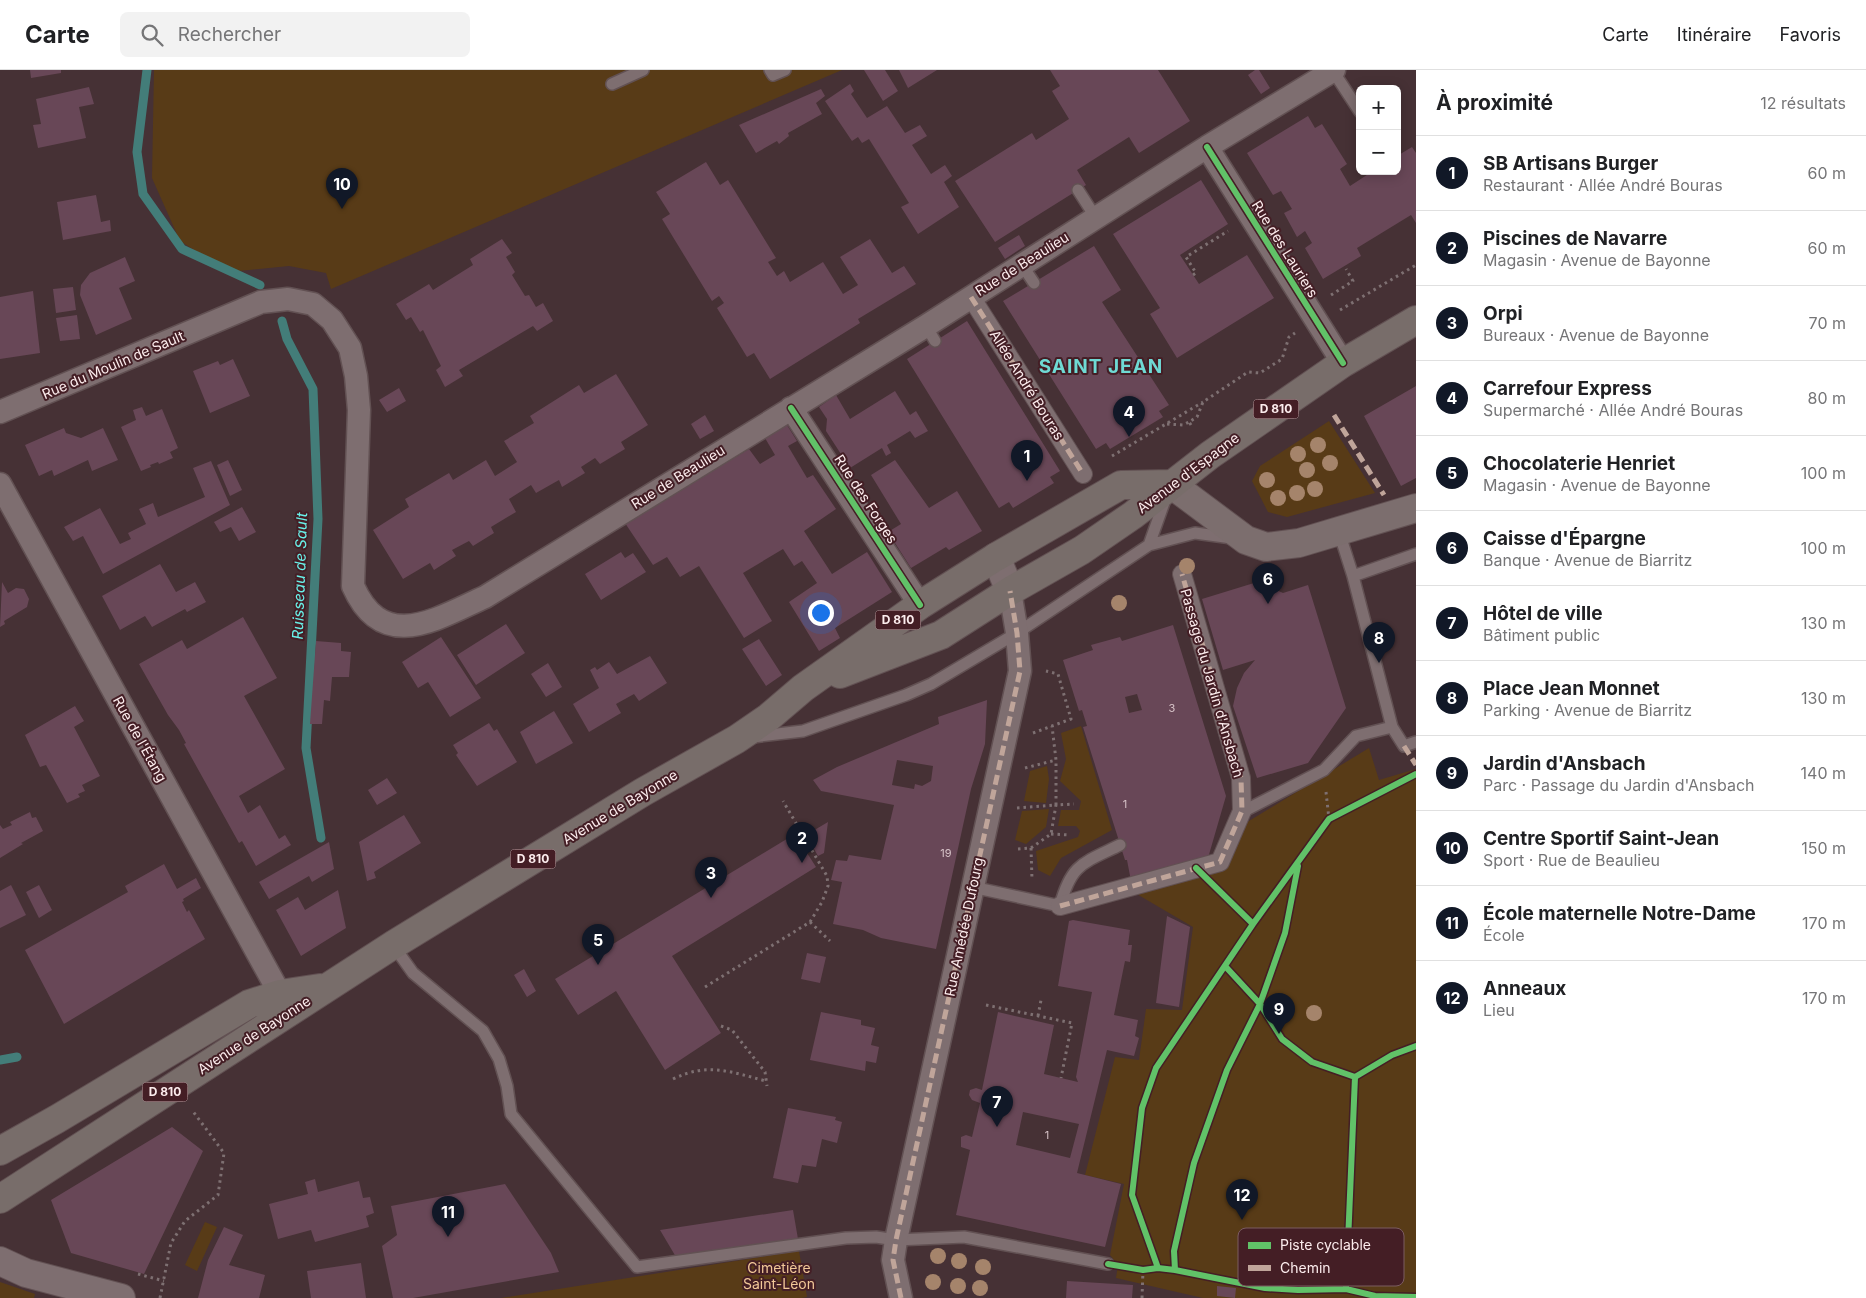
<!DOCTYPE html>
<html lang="fr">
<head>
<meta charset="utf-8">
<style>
  body { margin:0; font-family:Inter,sans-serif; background:#f2f2f2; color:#202124 }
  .controls { position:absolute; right:15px; top:15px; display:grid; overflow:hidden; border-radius:8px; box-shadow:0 2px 12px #0003 }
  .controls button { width:45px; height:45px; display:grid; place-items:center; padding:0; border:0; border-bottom:1px solid #e0e0e0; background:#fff; color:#202124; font:25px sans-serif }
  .you { position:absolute; left:820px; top:542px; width:18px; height:18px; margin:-12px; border:4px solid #fff; border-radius:50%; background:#1a73e8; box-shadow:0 0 0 8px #1a73e833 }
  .badge { display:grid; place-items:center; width:32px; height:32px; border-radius:50%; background:#111827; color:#fff; font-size:16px; font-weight:700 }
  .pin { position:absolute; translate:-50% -41px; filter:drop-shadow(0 1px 2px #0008) }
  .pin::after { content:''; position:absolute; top:26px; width:18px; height:15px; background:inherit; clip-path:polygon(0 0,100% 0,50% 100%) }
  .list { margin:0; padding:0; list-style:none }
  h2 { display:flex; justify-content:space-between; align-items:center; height:65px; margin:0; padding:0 20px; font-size:21px }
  h2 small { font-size:16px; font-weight:400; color:#757577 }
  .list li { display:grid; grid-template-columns:32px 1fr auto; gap:15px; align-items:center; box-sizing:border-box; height:75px; padding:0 20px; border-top:1px solid #e0e0e0 }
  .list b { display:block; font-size:19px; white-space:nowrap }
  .list p { margin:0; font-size:16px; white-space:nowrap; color:#757577 }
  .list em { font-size:16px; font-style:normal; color:#757577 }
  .icon { flex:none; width:28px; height:28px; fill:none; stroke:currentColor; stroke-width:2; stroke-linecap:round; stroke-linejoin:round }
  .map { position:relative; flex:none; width:1416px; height:1228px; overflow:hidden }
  header { display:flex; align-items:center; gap:30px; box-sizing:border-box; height:70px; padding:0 25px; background:#fff; border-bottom:1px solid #e0e0e0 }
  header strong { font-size:24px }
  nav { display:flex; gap:28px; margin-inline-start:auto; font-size:18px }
  .search { width:350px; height:45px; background:#f2f2f2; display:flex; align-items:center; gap:12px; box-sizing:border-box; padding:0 18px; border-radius:8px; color:#757577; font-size:19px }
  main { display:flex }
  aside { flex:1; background:#fff }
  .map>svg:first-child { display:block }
  .green { fill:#583b17 }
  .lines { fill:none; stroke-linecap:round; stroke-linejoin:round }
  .stream { stroke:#437d79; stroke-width:9 }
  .building { fill:#684757; fill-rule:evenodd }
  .service-casing { stroke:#625153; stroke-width:14 }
  .pedestrian-casing { stroke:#625153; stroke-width:20 }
  .minor-casing { stroke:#625153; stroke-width:25 }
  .tertiary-casing { stroke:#625153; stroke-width:30 }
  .secondary-casing { stroke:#625153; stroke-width:30 }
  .primary-casing { stroke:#625153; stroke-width:30 }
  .path { stroke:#7e7072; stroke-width:3; stroke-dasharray:2.5 4; stroke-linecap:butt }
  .service { stroke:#7e6e70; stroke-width:11 }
  .pedestrian { stroke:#7e6e70; stroke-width:18 }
  .minor { stroke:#7e6e70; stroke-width:22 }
  .tertiary { stroke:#7e6e70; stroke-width:28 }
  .secondary { stroke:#7c6e6e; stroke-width:28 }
  .primary { stroke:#786d6a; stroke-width:28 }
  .quiet { stroke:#c0a59a; stroke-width:5; stroke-dasharray:10 5; stroke-linecap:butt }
  .cycleway-casing { stroke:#441e25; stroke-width:9 }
  .cycleway { stroke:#61c268; stroke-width:6 }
  .tree { fill:#a5846b }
  .labels { text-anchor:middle; stroke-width:4; stroke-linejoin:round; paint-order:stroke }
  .number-label { font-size:11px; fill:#d7c3c8 }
  .shield { fill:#441e25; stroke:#c5aeb1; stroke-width:1 }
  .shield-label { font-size:12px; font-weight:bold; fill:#fceced }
  .street-label { font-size:14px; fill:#fceced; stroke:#441e25 }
  .park-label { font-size:14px; fill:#f2c898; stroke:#441e25 }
  .water-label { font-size:15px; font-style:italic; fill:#69f1e9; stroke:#441e25 }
  .district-label { font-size:19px; font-weight:bold; letter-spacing:1px; fill:#6fdad4; stroke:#441e25 }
  .key { fill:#441e25; stroke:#7b5c61; stroke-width:1 }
  .key-label { font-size:14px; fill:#fceced }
</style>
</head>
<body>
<header>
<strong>Carte</strong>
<div class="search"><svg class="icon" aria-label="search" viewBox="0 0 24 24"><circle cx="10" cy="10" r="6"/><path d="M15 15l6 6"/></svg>Rechercher</div>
<nav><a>Carte</a><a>Itinéraire</a><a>Favoris</a></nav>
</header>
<main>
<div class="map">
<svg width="1416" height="1228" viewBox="0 0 1416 1228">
  <rect width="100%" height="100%" fill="#463135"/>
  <path class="green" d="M154 0H842L331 219 326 203 289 196 229 202 180 171 152 108Z
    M1329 351 1375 423 1287 447 1268 442 1252 411 1260 396Z
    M1081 656 1112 760 1061 788 1050 806 1038 800 1036 781 1078 767 1080 761 1076 756H1058L1061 740H1079L1081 731 1060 711 1066 689 1061 663Z
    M1369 678 1379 710 1416 699V1228H1203L1116 1208 1118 1195 1110 1185 1124 1114 1085 1105 1115 987 1139 990 1146 939 1182 940 1193 857 1135 823 1226 796 1244 754Z
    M1047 696 1049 709 1046 733 1024 731 1030 701Z
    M1049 739 1046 757 1026 774 1015 770 1022 741Z
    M205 1152 217 1157 197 1201 185 1195Z
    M799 1181 807 1227 802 1228H501Z
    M0 1212 35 1224 34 1228H0Z"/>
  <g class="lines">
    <path class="stream" d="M147 0 137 82 143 124 182 179 260 215
      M282 251 287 269 313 319 318 449 306 678 321 768
      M0 990 17 987"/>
  </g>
  <path class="building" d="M30 0H61V3L31 8Z
    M864 0H885L898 21 883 31Z
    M899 0H937L908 18Z
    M1050 0H1158L1190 51 1139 83 1129 67 1077 100 1086 115 995 172 955 111 1032 63 1036 70 1069 49 1052 21 1060 16Z
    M1255 0H1259L1270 18 1261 24 1248 5Z
    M850 14 854 21 851 24 867 48 887 36 905 63 920 55 927 66 912 75 931 104 945 95 952 106 944 112 959 137 918 164 901 137 909 133 869 69 862 73 858 67 852 71 825 31Z
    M89 17 94 34 79 37 86 68 38 78 33 55 41 54 36 29Z
    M821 19 825 26 816 33 822 44 788 63 789 66 779 74 777 71 756 83 739 55Z
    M1308 46 1315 58 1322 54 1347 94 1340 99 1350 116 1373 101H1397V86L1412 77 1416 83V153L1411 145 1357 178 1361 186 1323 209 1305 178 1312 173 1305 161 1297 167 1284 143 1292 139 1281 121 1273 125 1247 83Z
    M706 92 720 115 728 110 776 188 768 192 777 206 784 201 790 212 823 192 843 224 858 215 840 187 870 169 892 203 904 196 916 214 858 249 860 253 770 309 754 283 747 287 717 238 724 233 719 226 712 231 662 149 670 144 656 122Z
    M1201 110 1228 154 1180 185 1199 214 1247 185 1274 228 1177 288 1150 244 1160 238 1113 164Z
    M96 125 101 152 110 150 111 161 63 170 57 132Z
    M1019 165 1025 176 1005 189 998 178Z
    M502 169 512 183 506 187 515 202 512 205 525 226 529 225 536 237 543 233 553 251 537 261 533 256 459 300 463 306 445 317 436 300 441 296 423 260 420 262 411 247 406 250 396 234 429 214 433 220 473 195 470 189Z
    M1094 176 1121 220 1102 232 1169 335 1159 341 1163 347 1110 379 1106 373 1096 379 1003 231Z
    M125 187 135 211 119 218 132 249 96 265 80 225 81 215 90 203Z
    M73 217 76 240 56 243 53 219Z
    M33 221 40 283 0 289V227Z
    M77 245 80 269 60 271 56 248Z
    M967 251 1060 401 1050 407 1054 413 1013 438 1009 432 999 438 907 289Z
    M233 289 250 326 210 343 193 301 218 291 220 295Z
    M616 304 648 355 621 372 625 379 600 394 595 388 581 397 585 403 562 417 559 410 536 423 531 415 509 429 516 442 491 457 494 463 473 476 469 471 452 480 456 486 434 500 430 493 403 509 373 460 409 437 405 429 449 403 453 410 486 390 495 406 517 392 504 371 534 353 530 346 579 315 584 323Z
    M1416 316V408L1401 416 1364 346Z
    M399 318 406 331 387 342 379 330Z
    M895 321 910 345 916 341 928 361 915 368 910 361 887 375 891 383 886 386 882 378 850 398 826 361 827 349 819 337 836 325 850 349Z
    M142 337 146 346 162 339 178 378 170 382 173 388 159 394 158 392 150 395 151 397 141 401 121 357 136 350 133 340Z
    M705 345 714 361 700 369 691 354Z
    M787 355 797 371 788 376 807 408 813 405 836 439 804 461 832 504 867 482 892 522 835 558 840 568 819 581 789 532 817 513 802 491 794 496 783 479 743 503 772 551 744 568 699 496 680 507 667 487 653 495 625 453 749 379 760 394 775 385 765 368Z
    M64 358 66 363 81 368 103 358 118 390 92 401 88 390 54 406 52 400 39 406 25 375Z
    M228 390 242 420 230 426 217 395Z
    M895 390 929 438 957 421 982 461 949 480 946 477 911 498 888 462 901 454 871 405Z
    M211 391 230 435 103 504 83 466 73 471 64 457 100 438 120 474 131 469 128 463 146 454 139 439 153 433 158 447 205 427 193 398Z
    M242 437 256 462 239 471 231 457 220 462 214 452Z
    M621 482 625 488 633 483 646 502 601 530 585 504Z
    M160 494 176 522 195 512 206 532 187 542 185 539 152 557 145 546 120 560 102 526Z
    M1267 509 1270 517 1283 523 1308 515 1346 638 1308 693 1257 708 1233 636 1237 618 1244 603 1255 590 1223 600 1202 529Z
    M2 512 8 523 16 518 24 519 29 529 27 537 4 551 5 554 0 557Z
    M243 547 277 608 244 626 285 699 239 726 248 743 260 735 279 769 285 765 291 775 256 796 242 771 239 773 184 674 186 673 179 660 168 645 139 594 182 570 187 579Z
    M506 554 525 583 476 615 457 585Z
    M1173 555 1226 726 1208 788 1131 811 1127 790H1125L1083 657 1087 656 1082 640 1079 641 1063 590 1093 580 1091 575 1120 567 1122 571ZM1137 624 1142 640 1129 643 1125 627Z
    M441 567 481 628 450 647 428 612 418 618 402 592Z
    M759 569 782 605 766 616 742 579Z
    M316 571 341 573V581L351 582 349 607H332L330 631 324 630 322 654H310Z
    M650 586 667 613 639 631 634 624 616 634 621 643 589 662 573 634 599 618 590 600 595 597 597 600 609 592 617 604Z
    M548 593 562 617 546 627 531 604Z
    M987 630 985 674 971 719 936 879 881 868 863 860 833 854 842 812 831 810 836 790 847 791 849 785 881 790 894 735 821 721 813 710 837 697 939 654 938 647ZM897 690 933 696 931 711 922 716 915 714 914 719 892 715Z
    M75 636 84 651 74 657 100 706 82 715 85 721 78 724 80 727 67 733 46 695 40 697 25 665Z
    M554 641 573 673 536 694 520 662Z
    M489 653 494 661 497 659 517 692 477 716 456 685 458 683 453 675Z
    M387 708 397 723 377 735 368 720Z
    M30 742 32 748 36 747 43 761 21 773 23 774 0 788V755L3 759 12 755 10 752Z
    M404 745 421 773 374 802 376 808 367 811 359 772Z
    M828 752 824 783 818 786 806 765Z
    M795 764 816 797 672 886 721 963 665 1000 616 921 578 945 555 909Z
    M329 772 334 799 312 812 309 806 269 829 259 812Z
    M164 794 177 819 196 808 201 818 183 829 184 831 182 832 187 842 189 840 205 869 64 954 25 880 128 822 125 816Z
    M11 815 26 845 0 858V821Z
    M39 815 52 840 39 848 26 822Z
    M338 820 346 858 301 886 276 840 298 827 305 840Z
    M1167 846 1190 857 1179 937 1156 933Z
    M1073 850 1130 860 1128 875H1132L1130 892 1125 891 1114 945 1138 950 1135 966 1139 968 1134 986 1107 980 1077 1103 1121 1114 1105 1177 956 1145 970 1080 961 1077V1067L966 1065 972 1067 980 1033 972 1030 969 1025 970 1020 976 1018 982 1020 998 942 1054 955 1044 1004 1078 1012 1076 1007 1092 922 1058 916 1069 851ZM1023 1042 1079 1054 1070 1088 1016 1075Z
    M807 883 826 887 820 913 801 909Z
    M524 899 536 921 527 927 514 905Z
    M821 942 861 950V955L875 958 871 975 879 977 876 993 866 991 865 1001 810 990Z
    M788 1038 836 1047 835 1050 842 1052 837 1073 822 1069 816 1097 802 1095 798 1113 773 1108Z
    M172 1057 203 1081 144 1204 71 1183 51 1130Z
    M315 1109 318 1122 359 1111 363 1128 370 1127 374 1143 366 1146 369 1157 315 1172 311 1160 278 1169 269 1134 308 1124 305 1112Z
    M505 1114 551 1183 559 1202 413 1228H393L382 1176 397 1165 391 1136Z
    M793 1140 798 1169 676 1187 660 1160Z
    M224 1157 243 1165 229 1195 265 1205 259 1228H198L208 1190Z
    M361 1193 366 1228H311L307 1201Z
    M1067 1211 1133 1215 1132 1228H1066Z
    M1217 1216 1236 1218 1235 1228 1217 1226Z"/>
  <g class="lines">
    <g class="service-casing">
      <path id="service" d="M770 0 773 5 785 0
        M1333 1 1360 42
        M612 14 643 0
        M1078 120 1096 148
        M1022 195 1034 213
        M926 256 935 271
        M1339 462 1353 506 1416 484
        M1149 475 1166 427
        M1353 506 1392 657 1404 676 1416 672
        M752 667 803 661 906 625 931 614 1017 563 1149 475 1195 463 1232 468
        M1242 742 1324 700 1356 666 1392 657
        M972 817 1060 836C1071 794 1083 793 1120 775
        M393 875 413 903 483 961 499 989 507 1016 511 1044 637 1197 846 1168 876 1167 896 1170 964 1167 1108 1194"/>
    </g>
    <g class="pedestrian-casing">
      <path id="pedestrian" d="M971 227 1083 404
        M1060 836 1220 792 1242 741 1241 708 1182 504"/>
    </g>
    <g class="minor-casing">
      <path id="minor" d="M1207 77 1343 293
        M791 338 920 535
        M0 342 261 232 288 229 313 234 332 250 350 278 356 306 359 340 353 516C383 584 436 549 485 527L926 256 1207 77 1334 0
        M0 414 280 924
        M901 1228 893 1190 896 1170 1020 601 1017 563 1010 521"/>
    </g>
    <g class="tertiary-casing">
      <path id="tertiary" d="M996 487 1010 521
        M0 1191 26 1203 121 1228"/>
    </g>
    <g class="secondary-casing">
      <path id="secondary" d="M1171 414 1246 470 1266 477 1299 473 1416 438"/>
    </g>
    <g class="primary-casing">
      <path id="primary" d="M840 604 941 565 1010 521 1082 480 1133 445 1210 385 1343 293 1416 250
        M0 1081 57 1049 249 934 280 924 320 918
        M0 1129 393 875 643 722 737 669 769 647 803 618 920 535 996 487 1121 415 1171 414"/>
    </g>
    <path class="path" d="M1193 205 1196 203 1186 187 1228 161
      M1331 225 1353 211 1346 199
      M1340 240 1416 195
      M1167 354 1183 355 1189 352
      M1191 355 1189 352 1197 347 1203 332 1248 302 1260 303 1282 289 1289 267 1295 263
      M1112 386 1203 332
      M1033 663 1071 649 1058 604 1046 601
      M1025 698 1056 690
      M1326 722 1329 749
      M1017 738 1056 735V690L1052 656
      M1051 764 1069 765
      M1031 778 1032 810
      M1018 779 1031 778 1051 764 1056 735 1074 734
      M810 852 830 871
      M705 917 810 852 822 832 828 816 827 806 783 731
      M986 935 1072 953 1061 1008
      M1038 946 1041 930
      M721 956 732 960 765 1002 767 1016
      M673 1009C708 992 731 1002 766 1011
      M138 1204 164 1211
      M160 1228 171 1173 185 1151 218 1125 224 1083 192 1040
      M1142 1228 1143 1200"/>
    <use href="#service" class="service"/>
    <use href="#pedestrian" class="pedestrian"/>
    <use href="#minor" class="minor"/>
    <use href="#tertiary" class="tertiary"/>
    <use href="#secondary" class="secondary"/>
    <use href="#primary" class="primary"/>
    <path class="quiet" d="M971 227 1083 404
      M1334 345 1384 425
      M1404 676 1416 695
      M1060 836 1220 792 1242 741 1241 708 1182 504
      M901 1228 893 1190 896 1170 1020 601 1017 563 1010 521"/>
    <g class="cycleway-casing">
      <path id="cycleway" d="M1207 77 1343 293
        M791 338 920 535
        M1196 798 1253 854
        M1225 896 1260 934 1282 969 1312 992 1355 1007 1392 985 1416 976
        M1108 1194 1143 1200 1158 1198 1175 1200 1265 1218 1298 1220 1346 1219 1375 1226 1416 1227
        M1158 1198 1132 1125 1142 1038 1156 998 1253 854 1329 749 1416 704
        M1175 1200 1174 1181 1194 1093 1227 1000 1260 934 1285 863 1298 796
        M1346 1219 1355 1007"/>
    </g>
    <use href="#cycleway" class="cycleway"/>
  </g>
  <g class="tree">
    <circle cx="1318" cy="375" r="8"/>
    <circle cx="1298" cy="384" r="8"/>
    <circle cx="1330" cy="393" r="8"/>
    <circle cx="1307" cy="400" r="8"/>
    <circle cx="1267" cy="410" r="8"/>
    <circle cx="1315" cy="419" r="8"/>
    <circle cx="1297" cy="423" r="8"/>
    <circle cx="1278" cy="428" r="8"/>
    <circle cx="1187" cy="496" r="8"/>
    <circle cx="1119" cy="533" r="8"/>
    <circle cx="1314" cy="943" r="8"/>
    <circle cx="938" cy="1186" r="8"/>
    <circle cx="959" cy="1191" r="8"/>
    <circle cx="983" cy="1197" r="8"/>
    <circle cx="933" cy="1212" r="8"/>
    <circle cx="958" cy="1216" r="8"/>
    <circle cx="980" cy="1218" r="8"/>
  </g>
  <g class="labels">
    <g class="number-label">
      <text x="1172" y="642">3</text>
      <text x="1125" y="738">1</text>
      <text x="946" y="787">19</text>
      <text x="1047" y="1069">1</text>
    </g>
    <g class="shield">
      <rect x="1253.5" y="329.5" width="45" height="19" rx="4"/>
      <rect x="875.5" y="540.5" width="45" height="19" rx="4"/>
      <rect x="510.5" y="779.5" width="45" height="19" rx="4"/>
      <rect x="142.5" y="1012.5" width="45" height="19" rx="4"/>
    </g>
    <g class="shield-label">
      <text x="1276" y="343">D 810</text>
      <text x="898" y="554">D 810</text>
      <text x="533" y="793">D 810</text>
      <text x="165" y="1026">D 810</text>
    </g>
    <g class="street-label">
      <text transform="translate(1285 179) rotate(58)" y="5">Rue des Lauriers</text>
      <text transform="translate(1022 194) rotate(-32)" y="5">Rue de Beaulieu</text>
      <text transform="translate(113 295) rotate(-23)" y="5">Rue du Moulin de Sault</text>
      <text transform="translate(1027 315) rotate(58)" y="5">Allée André Bouras</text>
      <text transform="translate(1188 403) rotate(-37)" y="5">Avenue d'Espagne</text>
      <text transform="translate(678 407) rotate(-32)" y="5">Rue de Beaulieu</text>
      <text transform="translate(866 429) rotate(57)" y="5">Rue des Forges</text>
      <text transform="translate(1212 613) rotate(74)" y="5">Passage du Jardin d'Ansbach</text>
      <text transform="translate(140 669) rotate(61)" y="5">Rue de l'Étang</text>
      <text transform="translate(620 737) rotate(-31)" y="5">Avenue de Bayonne</text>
      <text transform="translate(964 857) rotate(-78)" y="5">Rue Amédée Dufourg</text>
      <text transform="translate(254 965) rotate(-33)" y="5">Avenue de Bayonne</text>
    </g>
    <g class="park-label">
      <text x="779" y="1203">Cimetière<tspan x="779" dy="16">Saint-Léon</tspan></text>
    </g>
    <g class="water-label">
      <text transform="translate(300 506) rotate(-88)" y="5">Ruisseau de Sault</text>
    </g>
    <g class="district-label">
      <text x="1101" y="303">SAINT JEAN</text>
    </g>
  </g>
  <rect x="1238" y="1158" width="166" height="58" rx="8" class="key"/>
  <rect x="1248" y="1172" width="23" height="7" fill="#61c268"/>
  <rect x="1248" y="1195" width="23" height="6" fill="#c0a59a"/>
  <g class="key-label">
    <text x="1280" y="1180">Piste cyclable</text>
    <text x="1280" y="1203">Chemin</text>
  </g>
</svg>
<div class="controls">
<button>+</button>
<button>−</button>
</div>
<div class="you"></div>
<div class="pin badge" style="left:1027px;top:411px">1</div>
<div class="pin badge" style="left:802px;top:793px">2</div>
<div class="pin badge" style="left:711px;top:828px">3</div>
<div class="pin badge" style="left:1129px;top:367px">4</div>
<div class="pin badge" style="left:598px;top:895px">5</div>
<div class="pin badge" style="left:1268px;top:534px">6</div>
<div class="pin badge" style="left:997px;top:1057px">7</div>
<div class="pin badge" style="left:1379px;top:593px">8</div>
<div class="pin badge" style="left:1279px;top:964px">9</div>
<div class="pin badge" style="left:342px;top:139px">10</div>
<div class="pin badge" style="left:448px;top:1167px">11</div>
<div class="pin badge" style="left:1242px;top:1150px">12</div>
</div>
<aside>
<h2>À proximité<small>12 résultats</small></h2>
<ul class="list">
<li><span class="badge">1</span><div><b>SB Artisans Burger</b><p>Restaurant · Allée André Bouras</p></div><em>60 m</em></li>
<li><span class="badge">2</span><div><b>Piscines de Navarre</b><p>Magasin · Avenue de Bayonne</p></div><em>60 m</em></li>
<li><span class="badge">3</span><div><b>Orpi</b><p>Bureaux · Avenue de Bayonne</p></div><em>70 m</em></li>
<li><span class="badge">4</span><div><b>Carrefour Express</b><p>Supermarché · Allée André Bouras</p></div><em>80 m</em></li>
<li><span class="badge">5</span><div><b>Chocolaterie Henriet</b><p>Magasin · Avenue de Bayonne</p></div><em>100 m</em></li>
<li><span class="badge">6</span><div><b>Caisse d'Épargne</b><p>Banque · Avenue de Biarritz</p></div><em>100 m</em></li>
<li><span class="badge">7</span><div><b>Hôtel de ville</b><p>Bâtiment public</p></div><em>130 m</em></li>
<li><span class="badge">8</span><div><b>Place Jean Monnet</b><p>Parking · Avenue de Biarritz</p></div><em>130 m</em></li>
<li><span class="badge">9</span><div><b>Jardin d'Ansbach</b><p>Parc · Passage du Jardin d'Ansbach</p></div><em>140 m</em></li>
<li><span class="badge">10</span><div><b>Centre Sportif Saint-Jean</b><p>Sport · Rue de Beaulieu</p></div><em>150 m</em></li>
<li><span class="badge">11</span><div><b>École maternelle Notre-Dame</b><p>École</p></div><em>170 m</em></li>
<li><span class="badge">12</span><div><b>Anneaux</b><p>Lieu</p></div><em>170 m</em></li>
</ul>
</aside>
</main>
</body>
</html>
